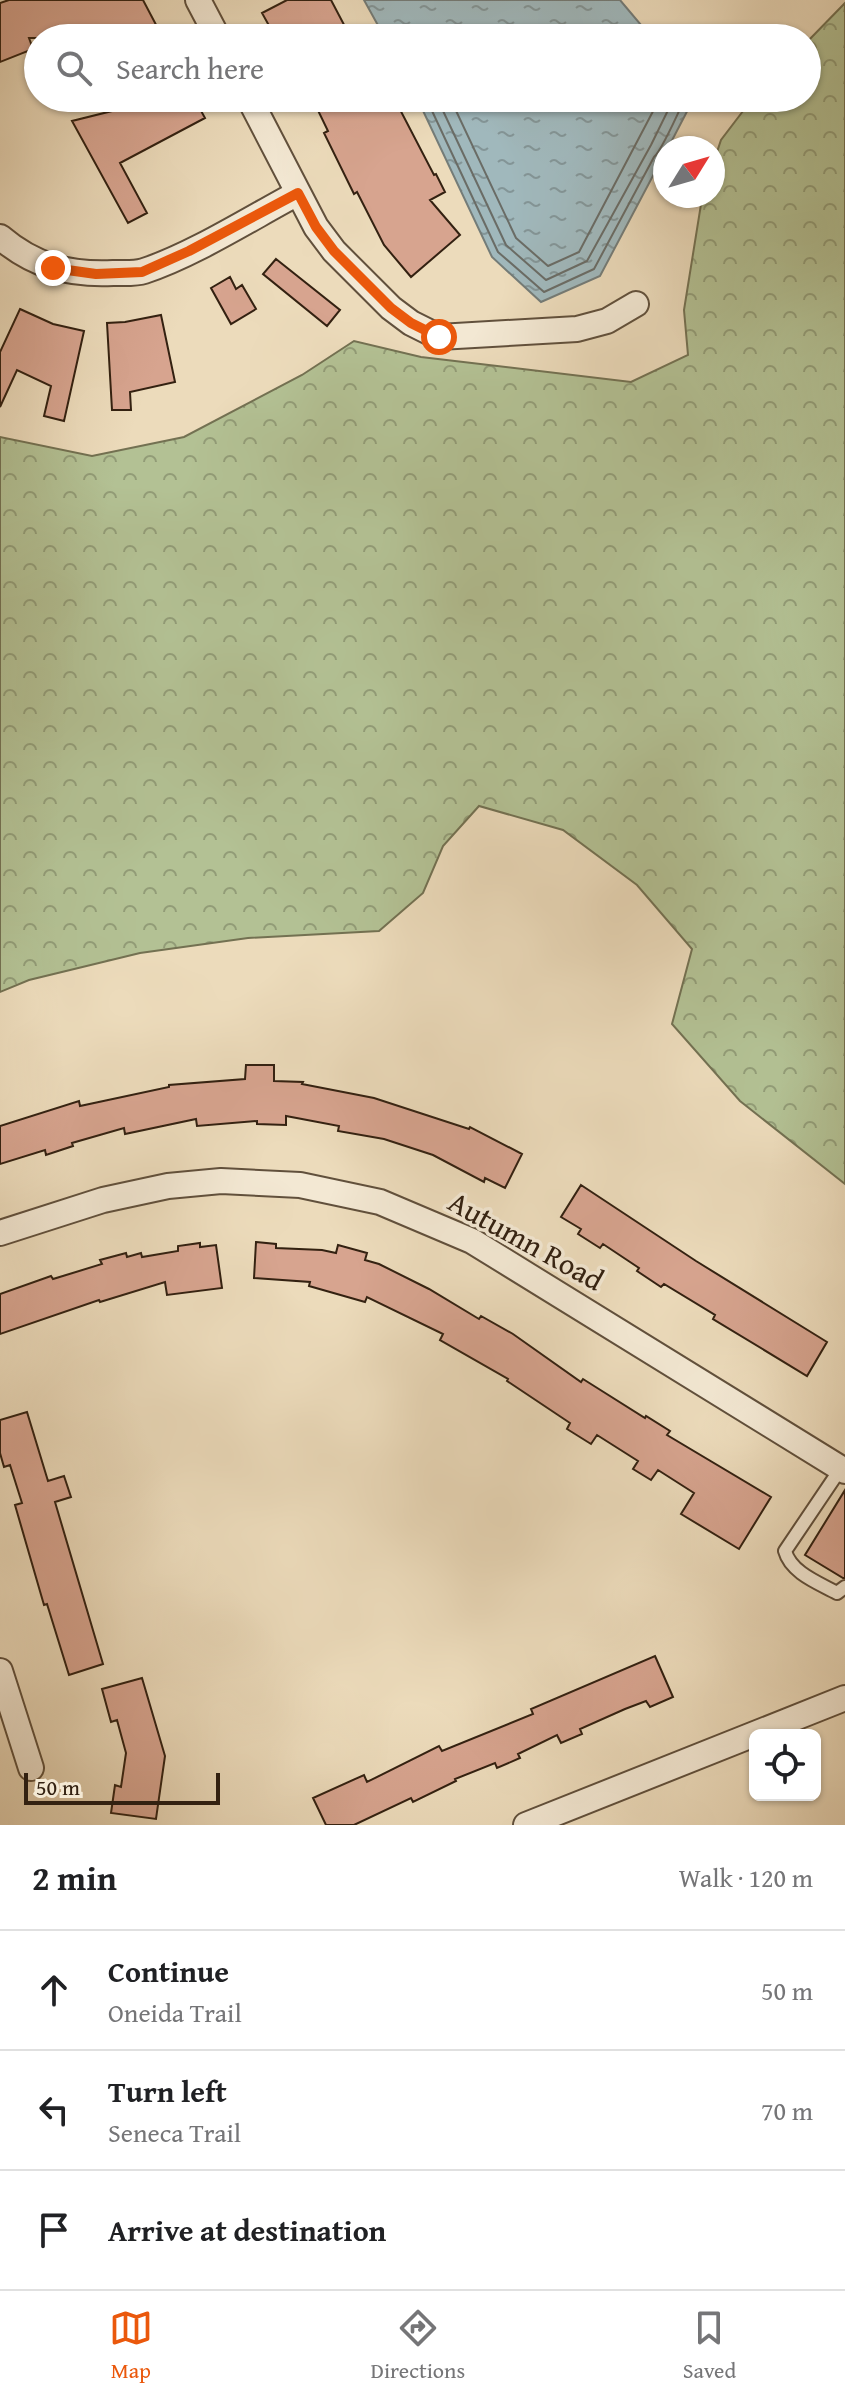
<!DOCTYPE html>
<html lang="en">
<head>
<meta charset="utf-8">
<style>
  body { margin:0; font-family:"Gentium Book Plus",serif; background:#f2f2f2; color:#202124 }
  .controls { position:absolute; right:24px; bottom:24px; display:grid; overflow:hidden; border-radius:12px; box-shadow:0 2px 6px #0004 }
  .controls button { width:72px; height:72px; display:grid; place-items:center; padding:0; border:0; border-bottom:2px solid #e0e0e0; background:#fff; color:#202124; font:40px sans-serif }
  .compass { position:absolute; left:653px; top:136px; width:72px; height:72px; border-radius:50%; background:#fff; box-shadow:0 2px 6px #0004; rotate:53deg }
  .scale { position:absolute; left:24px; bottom:20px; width:196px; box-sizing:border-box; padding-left:8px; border:4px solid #332111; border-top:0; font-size:22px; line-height:28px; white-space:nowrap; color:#332111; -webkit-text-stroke:6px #f3e8d3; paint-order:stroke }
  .stop { position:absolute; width:24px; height:24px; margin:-18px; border:6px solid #ea580c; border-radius:50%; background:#fff }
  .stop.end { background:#ea580c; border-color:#fff; box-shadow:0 2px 8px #0008 }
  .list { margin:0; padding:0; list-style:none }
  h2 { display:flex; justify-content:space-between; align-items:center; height:104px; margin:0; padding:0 32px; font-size:34px }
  h2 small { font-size:26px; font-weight:400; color:#757577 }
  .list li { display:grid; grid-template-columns:52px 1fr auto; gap:24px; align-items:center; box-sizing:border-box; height:120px; padding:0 32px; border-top:2px solid #e0e0e0 }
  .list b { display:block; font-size:30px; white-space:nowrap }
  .list p { margin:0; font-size:26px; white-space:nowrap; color:#757577 }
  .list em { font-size:26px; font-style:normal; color:#757577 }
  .icon { flex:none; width:44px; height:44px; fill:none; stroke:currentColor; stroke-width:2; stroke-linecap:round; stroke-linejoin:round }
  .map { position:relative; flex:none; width:845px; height:1825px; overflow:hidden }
  .search { position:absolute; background:#fff; box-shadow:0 2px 6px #0004; left:24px; right:24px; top:24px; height:88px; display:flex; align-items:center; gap:20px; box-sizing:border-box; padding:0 28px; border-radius:44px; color:#757577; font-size:30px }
  .sheet { height:464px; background:#fff }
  nav { display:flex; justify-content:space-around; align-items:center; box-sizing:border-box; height:112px; border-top:2px solid #e0e0e0; background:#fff; font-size:22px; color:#757577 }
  nav a { display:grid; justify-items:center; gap:4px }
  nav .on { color:#ea580c }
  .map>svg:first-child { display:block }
  .forest { fill:url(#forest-crowns); stroke:#737152; stroke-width:2 }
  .water { fill:url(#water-ripples); stroke:#747c78; stroke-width:2 }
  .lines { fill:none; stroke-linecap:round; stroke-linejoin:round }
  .shore { stroke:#6a6c66; stroke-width:2 }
  .building { fill:#d7a48f; stroke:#332111; stroke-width:2 }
  .lane-casing { stroke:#61503c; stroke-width:16 }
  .street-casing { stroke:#61503c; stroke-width:28 }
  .lane { stroke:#f3e8d3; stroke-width:12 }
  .street { stroke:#f3e8d3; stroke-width:24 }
  .route { stroke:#ea580c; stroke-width:10 }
  .labels { text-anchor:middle; stroke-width:7; stroke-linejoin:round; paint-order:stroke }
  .street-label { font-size:30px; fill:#332111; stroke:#f3e8d3 }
</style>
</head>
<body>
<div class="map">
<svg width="845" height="1825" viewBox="0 0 845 1825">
  <defs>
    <pattern id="forest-crowns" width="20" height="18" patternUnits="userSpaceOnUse" patternTransform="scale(2)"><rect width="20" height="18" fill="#b3c194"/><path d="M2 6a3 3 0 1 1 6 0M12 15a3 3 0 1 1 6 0" fill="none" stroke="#929c77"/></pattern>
    <pattern id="water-ripples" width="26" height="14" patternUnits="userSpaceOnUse" patternTransform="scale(2)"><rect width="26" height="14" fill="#a0b8bc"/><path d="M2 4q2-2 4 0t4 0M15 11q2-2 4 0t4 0" fill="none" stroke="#839597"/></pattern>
  </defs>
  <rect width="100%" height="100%" fill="#ecdbbb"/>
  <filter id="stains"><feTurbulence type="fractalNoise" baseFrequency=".0025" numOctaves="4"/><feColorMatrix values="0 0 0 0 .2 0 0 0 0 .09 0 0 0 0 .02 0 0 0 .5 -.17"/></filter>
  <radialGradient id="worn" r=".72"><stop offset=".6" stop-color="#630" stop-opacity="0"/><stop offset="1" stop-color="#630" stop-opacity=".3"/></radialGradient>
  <path class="forest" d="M845 3V1184L740 1101 672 1024 692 949 637 885 563 830 479 806 443 846 423 893 379 931 248 938 140 953 29 980 0 992V437L92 456 184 437 302 375 354 341 421 357 631 382 688 355 684 310 702 198 703 196H713V164L721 140 753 98H807V42Z"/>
  <path class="water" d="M364 0H620L652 38H385Z
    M417 98H692L693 100 668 148H665V153L600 276 541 302 492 257Z"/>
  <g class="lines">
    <path class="shore" d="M426 98 498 252 544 292 594 269 654 157C662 150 679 111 685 98
      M437 98 506 245 546 280 587 261 651 145 674 98
      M450 98 516 238 548 266 579 252 660 98"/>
  </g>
  <path class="building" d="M9 0H143L163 38H29L33 49 0 62V3Z
    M287 0H331L351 38H272V31L262 13Z
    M105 98H194L205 118 120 163 147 213 128 223 72 121 112 111Z
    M312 98H394L434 175 436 174 445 192 430 200 460 235 411 277 384 245 357 192 354 194 324 133 328 131Z
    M276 259 340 310 327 326 263 274Z
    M230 277 236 289 242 285 256 309 231 324 211 288Z
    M20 309 53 324 84 331 64 421 44 416 51 386 17 370 0 407V352Z
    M161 315 175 382 130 392 131 410H112L107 323 125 322Z
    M246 1065H274V1081L303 1082 302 1084 374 1098 469 1129 470 1127 522 1154 505 1188 485 1178 484 1182 433 1155 384 1139 338 1131 339 1126 286 1116V1125L257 1124V1121L197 1126 196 1119 125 1134 124 1128 72 1143 73 1146 46 1155 45 1150 0 1164V1126L79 1101 80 1106 169 1087V1085L245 1079Z
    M581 1185 696 1261 827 1342 807 1376 713 1319 715 1315 664 1284 661 1287 637 1271 639 1268 603 1244 600 1248 578 1234 581 1229 561 1217Z
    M256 1242 276 1244V1248L322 1250 336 1253 338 1245 367 1253 365 1260 379 1264 429 1289 479 1319 481 1316 513 1334 581 1382 583 1379 645 1418 646 1416 670 1431 667 1435 771 1497 739 1549 681 1514 694 1493 658 1470 651 1480 633 1469 638 1461 597 1435 591 1444 567 1429 570 1423 507 1381 508 1379 440 1340 443 1334 367 1297 365 1302 309 1286 310 1282 254 1278Z
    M200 1243V1247L216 1245 222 1288 167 1295 165 1282 100 1302 99 1300 0 1334V1294L51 1276 53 1279 102 1264 100 1260 126 1253 127 1257 141 1253 142 1257 178 1251V1246Z
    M27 1412 48 1481 64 1476 71 1497 55 1502 103 1664 69 1675 47 1604 44 1605 15 1505 22 1503 10 1465 4 1467 0 1453V1420Z
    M845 1490V1578H843L805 1555Z
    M655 1656 673 1697 650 1707 646 1701 625 1709 580 1729 582 1734 561 1743 557 1735 518 1754 520 1758 497 1768 495 1763 455 1779 456 1781 413 1802 411 1798 354 1825H326L313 1798 364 1775 367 1782 439 1746 442 1751 533 1714 531 1709Z
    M142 1678 165 1756 156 1819 111 1813 115 1785 121 1787 126 1753 117 1720 111 1722 102 1689Z"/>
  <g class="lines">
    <g class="lane-casing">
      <path id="lane" d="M841 1468 785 1551C791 1573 819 1583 837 1593L845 1587"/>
    </g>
    <g class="street-casing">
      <path id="street" d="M198 0 218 38
        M249 98 316 227 334 251 391 308 411 323 439 337 577 329 607 321 636 304
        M0 237C34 266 68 275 113 273 123 273 135 274 144 271 193 255 251 218 298 193
        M0 1233 103 1200 168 1186 221 1181 300 1185 380 1202 472 1241 845 1471
        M0 1671 31 1768
        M526 1825 845 1698"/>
    </g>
    <use href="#lane" class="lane"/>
    <use href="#street" class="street"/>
  </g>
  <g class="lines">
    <path class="route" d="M53 268 96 274 142 272 189 251 298 193 316 227 334 251 391 308 411 323 439 337"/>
  </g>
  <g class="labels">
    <g class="street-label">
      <text transform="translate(526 1241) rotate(29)" y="10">Autumn Road</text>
    </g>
  </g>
  <rect width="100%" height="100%" filter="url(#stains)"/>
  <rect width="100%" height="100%" fill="url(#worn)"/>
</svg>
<div class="controls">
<button><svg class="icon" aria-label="locate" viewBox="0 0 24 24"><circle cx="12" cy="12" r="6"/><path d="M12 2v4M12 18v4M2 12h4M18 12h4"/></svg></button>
</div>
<svg class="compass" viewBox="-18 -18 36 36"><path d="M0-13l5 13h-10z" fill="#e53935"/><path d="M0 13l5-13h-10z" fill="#757577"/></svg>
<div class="scale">50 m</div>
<div class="stop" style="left:439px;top:337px"></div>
<div class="stop end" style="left:53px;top:268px"></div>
<div class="search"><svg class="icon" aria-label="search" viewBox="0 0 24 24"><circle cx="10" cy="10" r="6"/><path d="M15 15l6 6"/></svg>Search here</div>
</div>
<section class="sheet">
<h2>2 min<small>Walk · 120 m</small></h2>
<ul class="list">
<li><svg class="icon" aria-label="ahead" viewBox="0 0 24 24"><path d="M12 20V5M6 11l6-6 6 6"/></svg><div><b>Continue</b><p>Oneida Trail</p></div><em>50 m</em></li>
<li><svg class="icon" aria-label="left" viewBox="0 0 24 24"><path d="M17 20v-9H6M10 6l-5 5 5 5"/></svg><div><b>Turn left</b><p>Seneca Trail</p></div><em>70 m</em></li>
<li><svg class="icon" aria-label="arrive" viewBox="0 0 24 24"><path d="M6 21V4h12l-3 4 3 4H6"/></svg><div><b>Arrive at destination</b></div></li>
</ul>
</section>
<nav>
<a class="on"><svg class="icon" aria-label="map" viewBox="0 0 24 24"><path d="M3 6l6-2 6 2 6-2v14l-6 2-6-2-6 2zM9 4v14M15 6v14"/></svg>Map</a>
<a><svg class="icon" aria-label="directions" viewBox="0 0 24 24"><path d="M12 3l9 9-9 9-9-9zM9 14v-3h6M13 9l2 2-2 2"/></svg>Directions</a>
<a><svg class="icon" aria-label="saved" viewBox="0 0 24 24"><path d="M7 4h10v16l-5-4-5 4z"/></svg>Saved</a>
</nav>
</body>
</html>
